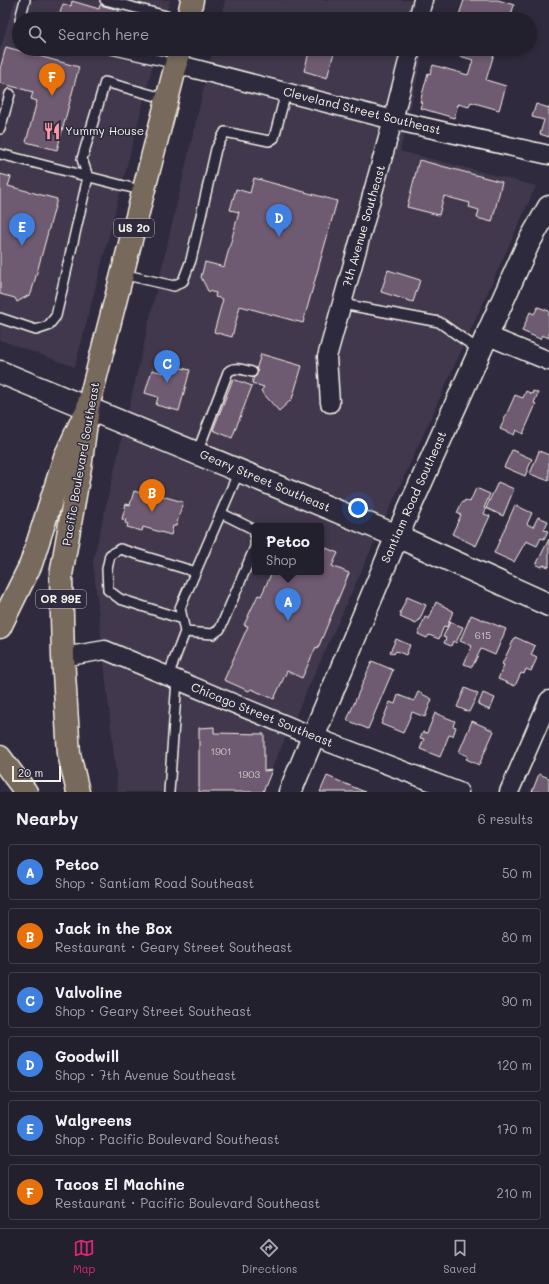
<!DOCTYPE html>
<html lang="en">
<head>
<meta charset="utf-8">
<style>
  body { margin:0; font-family:Mali,sans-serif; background:#2b2836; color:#f1f3f6 }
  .scale { position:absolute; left:12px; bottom:10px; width:49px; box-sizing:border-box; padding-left:4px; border:2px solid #f4f1e8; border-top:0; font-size:11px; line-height:14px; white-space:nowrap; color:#f4f1e8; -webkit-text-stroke:3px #2f2a3d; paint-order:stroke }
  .you { position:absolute; left:358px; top:508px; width:14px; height:14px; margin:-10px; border:3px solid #fff; border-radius:50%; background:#1a73e8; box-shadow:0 0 0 6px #1a73e833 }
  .badge { display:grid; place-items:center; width:26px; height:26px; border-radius:50%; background:#db2777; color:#fff; font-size:13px; font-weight:700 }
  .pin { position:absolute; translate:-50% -33px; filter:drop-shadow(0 1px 2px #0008) }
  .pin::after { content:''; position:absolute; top:21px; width:14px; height:12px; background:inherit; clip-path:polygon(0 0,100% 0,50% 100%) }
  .popup { position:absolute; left:252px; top:523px; width:72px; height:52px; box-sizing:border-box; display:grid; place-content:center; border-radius:4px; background:#23202e; filter:drop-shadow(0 1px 3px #0005); font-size:13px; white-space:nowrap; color:#a3a3aa }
  .popup b { font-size:15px; color:#f1f3f6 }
  .popup::after { content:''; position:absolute; left:50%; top:100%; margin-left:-8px; border:8px solid transparent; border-top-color:#23202e }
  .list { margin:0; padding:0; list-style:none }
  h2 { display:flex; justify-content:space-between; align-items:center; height:52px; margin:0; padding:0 16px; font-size:17px }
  h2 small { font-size:13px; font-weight:400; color:#a3a3aa }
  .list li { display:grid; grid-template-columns:26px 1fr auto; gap:12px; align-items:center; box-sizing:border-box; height:56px; margin:0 8px 8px; padding:0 8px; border:1px solid #403e4a; border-radius:4px }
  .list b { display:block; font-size:15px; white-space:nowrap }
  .list p { margin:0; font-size:13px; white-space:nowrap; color:#a3a3aa }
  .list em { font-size:13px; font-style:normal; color:#a3a3aa }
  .icon { flex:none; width:22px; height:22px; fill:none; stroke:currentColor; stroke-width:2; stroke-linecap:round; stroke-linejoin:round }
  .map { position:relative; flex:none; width:549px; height:792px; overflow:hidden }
  .search { position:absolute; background:#23202e; box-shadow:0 2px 6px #0003; left:12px; right:12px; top:12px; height:44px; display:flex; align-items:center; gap:10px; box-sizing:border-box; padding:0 14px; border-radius:22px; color:#a3a3aa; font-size:15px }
  .sheet { height:436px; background:#23202e }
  nav { display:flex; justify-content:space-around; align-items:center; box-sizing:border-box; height:56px; border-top:1px solid #403e4a; background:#23202e; font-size:11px; color:#a3a3aa }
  nav a { display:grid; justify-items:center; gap:2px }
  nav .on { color:#db2777 }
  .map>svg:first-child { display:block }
  .built { fill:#42384d; fill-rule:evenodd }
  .building { fill:#6e5a71; stroke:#f4f1e8 }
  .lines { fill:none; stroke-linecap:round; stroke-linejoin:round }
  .service-casing { stroke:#f4f1e8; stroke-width:12 }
  .minor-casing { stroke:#f4f1e8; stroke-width:21 }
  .tertiary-casing { stroke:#f4f1e8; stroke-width:25 }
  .secondary-casing { stroke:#f4f1e8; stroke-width:25 }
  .primary-casing { stroke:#f4f1e8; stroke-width:25 }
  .trunk-casing { stroke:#f4f1e8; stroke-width:25 }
  .service { stroke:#2f2a3d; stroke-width:9 }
  .minor { stroke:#2f2a3d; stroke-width:18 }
  .tertiary { stroke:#2f2a3d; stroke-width:22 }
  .secondary { stroke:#2f2a3d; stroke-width:22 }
  .primary { stroke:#77695c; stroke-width:22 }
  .trunk { stroke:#77695c; stroke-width:22 }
  .labels { text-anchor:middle; stroke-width:3; stroke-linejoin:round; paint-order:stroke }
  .number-label { font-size:10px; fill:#d2cbca }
  .shield { fill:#2f2a3d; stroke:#b9b5b5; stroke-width:1 }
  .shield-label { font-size:11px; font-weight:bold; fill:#f4f1e8 }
  .street-label { font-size:12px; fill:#f4f1e8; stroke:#2f2a3d }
  .poi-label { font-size:12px; fill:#f4f1e8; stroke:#2f2a3d; text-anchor:start }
</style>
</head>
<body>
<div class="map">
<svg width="549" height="792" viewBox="0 0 549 792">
  <rect width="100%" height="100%" fill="#2f2a3d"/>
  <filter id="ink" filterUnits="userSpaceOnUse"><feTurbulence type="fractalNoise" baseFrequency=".025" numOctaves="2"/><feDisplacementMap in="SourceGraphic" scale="8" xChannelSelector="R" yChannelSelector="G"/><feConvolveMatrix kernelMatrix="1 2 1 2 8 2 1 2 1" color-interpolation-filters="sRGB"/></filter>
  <g filter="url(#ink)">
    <path class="built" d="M15 0H170L165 19H19V49H157L75 367 0 340V50Z
      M225 0H436L431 19H221Z
      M213 49H424L400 151 536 186 261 792H118L93 561ZM255 526H321V572H255Z"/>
    <path class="building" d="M464 0H498L514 5 510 19H473L459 15Z
      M72 1 99 9 100 5 119 10V13L130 16 129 19H56L57 13H60L63 4 71 6Z
      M6 47 79 67 57 150 26 142 37 101 31 99 33 92 0 83V69Z
      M310 49H335L327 78 304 71Z
      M451 49H482L494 54 486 80 506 86 499 110 471 102 469 107 458 104 454 118 420 108 422 102H420L428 73 430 74 433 65 468 75 473 60 450 53Z
      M536 104 549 108V137L540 134 544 120 532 117Z
      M419 160 502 182 492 222 477 218 479 210 469 207 470 203 444 196 439 215 407 207Z
      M0 174 11 177 8 186 57 199 31 294 17 302 15 298 0 294Z
      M254 178 337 201 303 323 240 306 232 337 214 332 223 299 215 297 216 293 208 291 201 277 205 262 224 267 239 212 230 210 236 189 250 193Z
      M388 270 420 280 413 302 381 292Z
      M538 307 549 311V338L542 335 540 339 522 331 530 312 534 314Z
      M261 354 302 366 292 399 279 411 261 391 264 387 252 383Z
      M166 364 190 370 179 411 156 405 158 397 145 393 152 370 164 373Z
      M233 379 252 386 232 438 213 430Z
      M526 391 532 394 533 391 538 393 534 403 536 404 523 434 516 430 514 435 500 429 515 395 523 398Z
      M512 450 532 459 525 476 504 467Z
      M539 451 549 455V481L530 474Z
      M498 482 514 489 503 516 486 508Z
      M476 488 490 494 484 508 486 509 484 514 490 516 476 546 452 534 461 515 457 513 462 502H464L465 500 470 502Z
      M134 491 147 495 148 492 183 502 176 526H173L171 535 143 527 142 531 127 527 128 524 125 523 126 520 122 519 126 504 130 505Z
      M515 505 532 513 527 524 533 527 538 517 548 521 544 530 548 531 544 539 541 538 537 546 526 541 514 562 494 553Z
      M549 539V567L543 565 542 567 536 565Z
      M326 548 338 553 332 566 349 573 318 648 316 647 302 678 287 671 274 699 251 689 249 691 224 680 248 626 244 625 258 595 261 596 272 572H321V558Z
      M407 597 426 605 419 621H418L416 624 400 617 402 614 400 613Z
      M436 602 453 611 447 627 444 626 439 639 429 635 427 638 418 634 425 617 429 619Z
      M471 615 506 629 495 655 481 649 472 667 464 664 472 646 460 641Z
      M450 622 463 627 456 643 453 641 451 646 444 643 446 638 443 637Z
      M515 637 535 646 531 655 537 658 531 671 526 669 524 674 521 673 515 686 498 679 504 665 502 664Z
      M396 639 410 645 406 655 396 651 394 654 390 652Z
      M372 661 393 670 368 729 347 720Z
      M465 688 478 694 469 712 457 707Z
      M418 692 432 699 425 717 412 712 403 733 381 724 390 702 395 704 398 695 414 701Z
      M483 693 495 698 490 710 478 705Z
      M435 713 455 721 453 726 456 727 453 736 449 735 440 757 420 749 424 739 420 738 423 732 427 733Z
      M472 721 494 731 479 765 466 759 468 756 459 752Z
      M214 727V733L264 734V771L272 770 263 792H199V728Z
      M539 774 549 778V792H532Z
      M327 776 365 792H320Z"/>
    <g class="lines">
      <g class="service-casing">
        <path id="service" d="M105 0 178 19
          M20 19 25 0
          M111 49 176 64
          M0 129 10 94
          M0 154 144 191
          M122 274 174 286 183 281 191 260 216 149 225 132 269 141 274 138 286 92
          M342 304 439 322 479 350
          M0 318 36 330 48 326 56 316 88 177 82 159 105 82 167 99
          M197 453 228 372C234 366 244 370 252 372
          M221 513 251 528 255 532V536
          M182 619 120 599 108 590 107 569 110 555 120 549 196 572
          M185 632 213 634 220 629 255 547V541
          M168 676 185 632 180 608 239 471
          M169 792 177 680"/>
      </g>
      <g class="minor-casing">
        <path id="minor" d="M418 19 423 0
          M176 64 393 120 549 155
          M486 335 549 361
          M330 403 327 357 393 120 411 49
          M63 657 105 650 312 736 459 792
          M509 792 549 700"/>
      </g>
      <g class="tertiary-casing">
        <path id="tertiary" d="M397 536 549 605"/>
      </g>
      <g class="secondary-casing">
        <path id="secondary" d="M0 372 397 536
          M290 792 397 536 528 244 549 207"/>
      </g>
      <g class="primary-casing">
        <path id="primary" d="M0 627 31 564 65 457 84 416"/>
      </g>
      <g class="trunk-casing">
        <path id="trunk" d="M188 19 192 0
          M0 757 26 792
          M78 792 69 754 63 657 61 575 81 461 88 407 180 49"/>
      </g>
      <use href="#service" class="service"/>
      <use href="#minor" class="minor"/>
      <use href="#tertiary" class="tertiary"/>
      <use href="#secondary" class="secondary"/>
      <use href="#primary" class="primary"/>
      <use href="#trunk" class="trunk"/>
    </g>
  </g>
  <defs>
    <g id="restaurant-bare" transform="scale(1.38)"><path d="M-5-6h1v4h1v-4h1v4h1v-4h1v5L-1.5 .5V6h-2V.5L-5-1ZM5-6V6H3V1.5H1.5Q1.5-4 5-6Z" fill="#ff9aa2" stroke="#2f2a3d" stroke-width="2.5" paint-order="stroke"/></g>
  </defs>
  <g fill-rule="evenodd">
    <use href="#restaurant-bare" x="52" y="131"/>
  </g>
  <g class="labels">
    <g class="number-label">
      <text x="483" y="639">615</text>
      <text x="221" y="755">1901</text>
      <text x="249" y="778">1903</text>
    </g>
    <g class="shield">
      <rect x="114" y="219" width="40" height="18" rx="3"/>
      <rect x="36" y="590" width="50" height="18" rx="3"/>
    </g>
    <g class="shield-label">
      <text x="134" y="232">US 20</text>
      <text x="61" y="603">OR 99E</text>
    </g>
    <g class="street-label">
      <text transform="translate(362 111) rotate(14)" y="4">Cleveland Street Southeast</text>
      <text transform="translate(364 226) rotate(-74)" y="4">7th Avenue Southeast</text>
      <text transform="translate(81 464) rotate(-80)" y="4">Pacific Boulevard Southeast</text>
      <text transform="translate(265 481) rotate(23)" y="4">Geary Street Southeast</text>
      <text transform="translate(414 497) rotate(-66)" y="4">Santiam Road Southeast</text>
      <text transform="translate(262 715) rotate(22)" y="4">Chicago Street Southeast</text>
    </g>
    <g class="poi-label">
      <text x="65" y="135">Yummy House</text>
    </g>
  </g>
</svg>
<div class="scale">20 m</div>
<div class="you"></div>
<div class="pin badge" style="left:288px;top:621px;background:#3f7fe0">A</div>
<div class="popup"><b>Petco</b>Shop</div>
<div class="pin badge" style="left:152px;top:512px;background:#e8710a">B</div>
<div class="pin badge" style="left:167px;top:383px;background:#3f7fe0">C</div>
<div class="pin badge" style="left:279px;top:237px;background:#3f7fe0">D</div>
<div class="pin badge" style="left:22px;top:246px;background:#3f7fe0">E</div>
<div class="pin badge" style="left:52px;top:96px;background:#e8710a">F</div>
<div class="search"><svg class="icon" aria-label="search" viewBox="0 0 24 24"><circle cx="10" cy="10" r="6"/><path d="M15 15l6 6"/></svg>Search here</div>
</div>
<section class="sheet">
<h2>Nearby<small>6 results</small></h2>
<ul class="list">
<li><span class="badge" style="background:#3f7fe0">A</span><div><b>Petco</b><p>Shop · Santiam Road Southeast</p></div><em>50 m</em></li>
<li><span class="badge" style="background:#e8710a">B</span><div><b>Jack in the Box</b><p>Restaurant · Geary Street Southeast</p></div><em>80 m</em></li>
<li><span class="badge" style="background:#3f7fe0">C</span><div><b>Valvoline</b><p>Shop · Geary Street Southeast</p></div><em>90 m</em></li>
<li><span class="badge" style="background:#3f7fe0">D</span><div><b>Goodwill</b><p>Shop · 7th Avenue Southeast</p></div><em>120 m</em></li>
<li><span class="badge" style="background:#3f7fe0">E</span><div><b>Walgreens</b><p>Shop · Pacific Boulevard Southeast</p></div><em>170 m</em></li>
<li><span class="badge" style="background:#e8710a">F</span><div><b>Tacos El Machine</b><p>Restaurant · Pacific Boulevard Southeast</p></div><em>210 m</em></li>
</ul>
</section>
<nav>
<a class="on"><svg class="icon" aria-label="map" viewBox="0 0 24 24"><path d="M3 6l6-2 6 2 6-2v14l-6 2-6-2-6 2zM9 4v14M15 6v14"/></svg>Map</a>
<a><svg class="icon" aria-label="directions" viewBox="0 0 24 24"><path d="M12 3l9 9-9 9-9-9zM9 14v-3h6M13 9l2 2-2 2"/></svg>Directions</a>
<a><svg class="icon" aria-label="saved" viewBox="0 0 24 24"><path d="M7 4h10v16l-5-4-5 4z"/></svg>Saved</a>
</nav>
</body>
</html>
